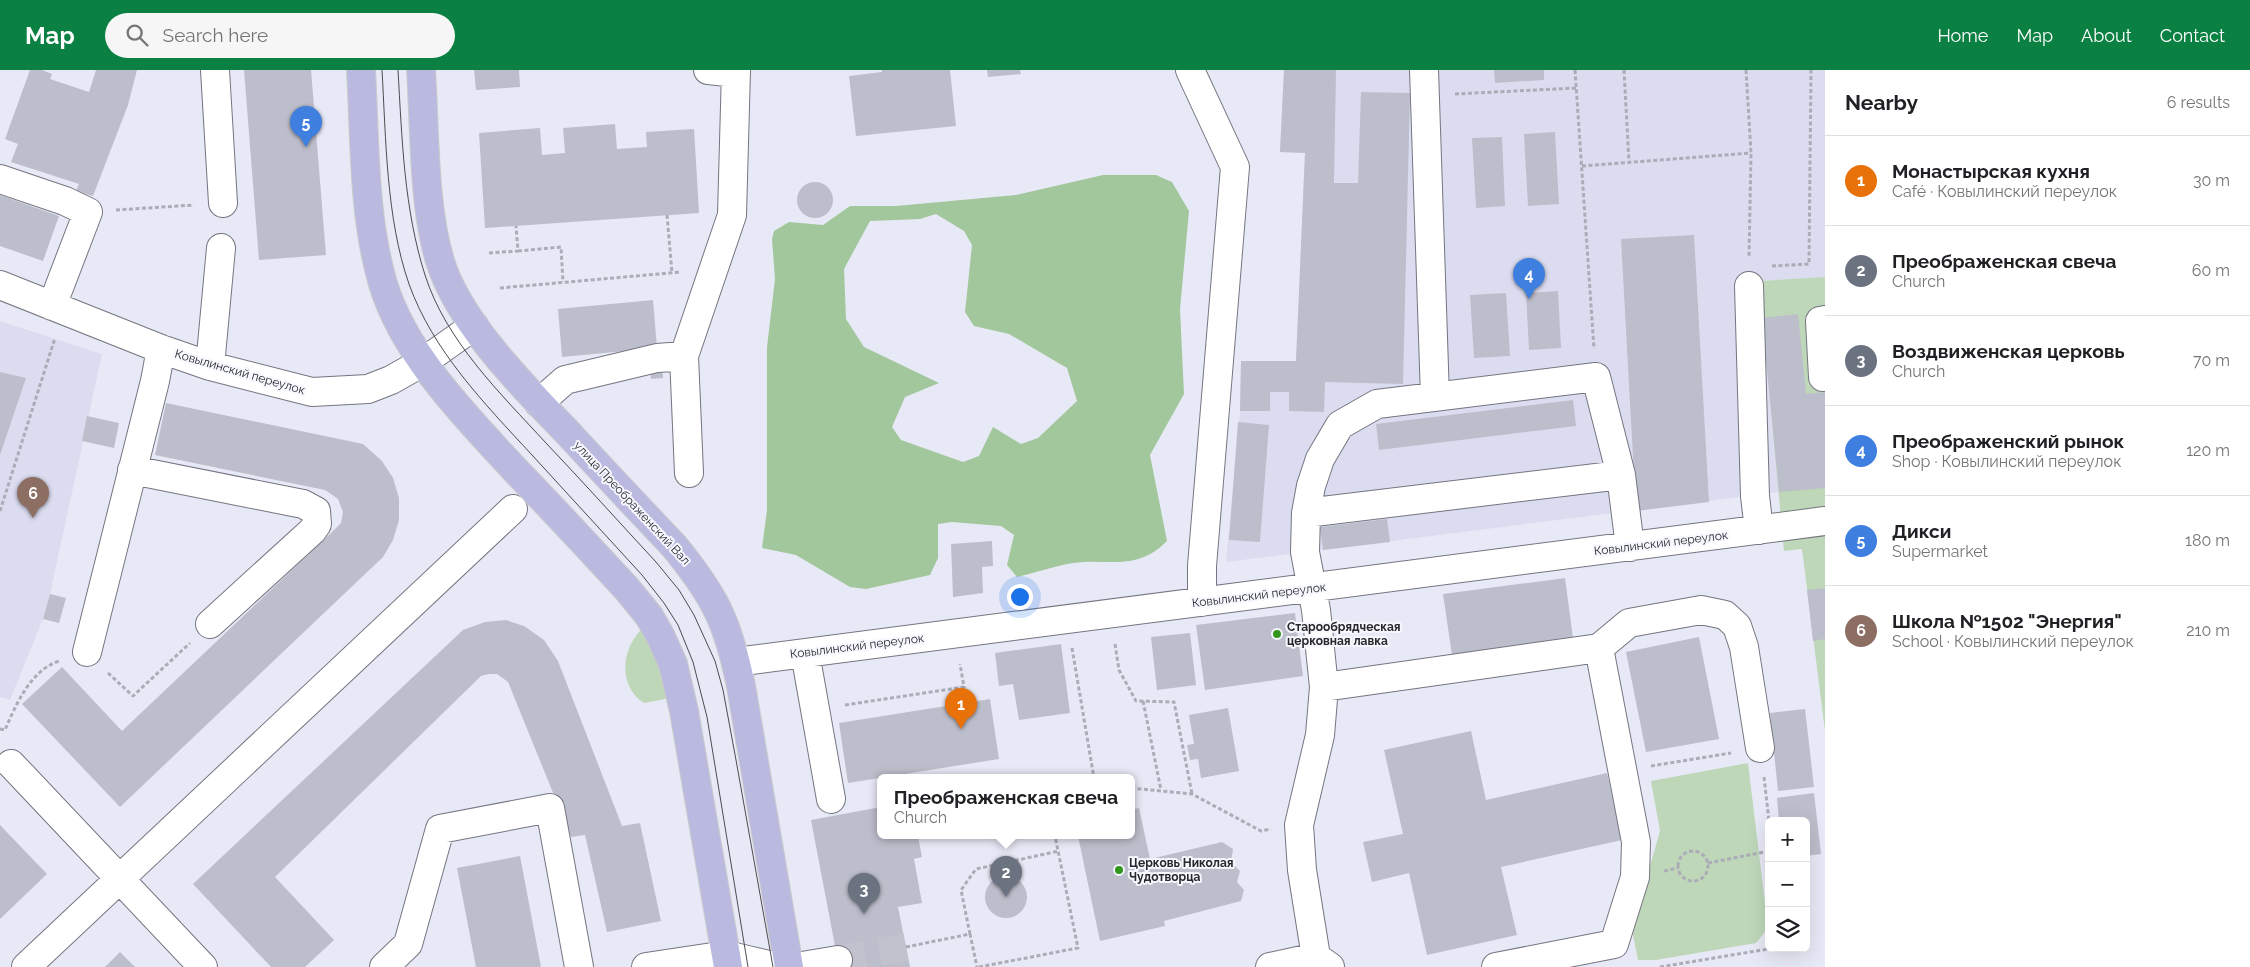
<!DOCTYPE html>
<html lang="en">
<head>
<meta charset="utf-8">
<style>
  body { margin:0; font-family:Raleway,sans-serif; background:#f6f6f6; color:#202124 }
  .controls { position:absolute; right:15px; bottom:15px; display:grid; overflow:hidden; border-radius:8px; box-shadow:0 5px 20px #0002 }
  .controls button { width:45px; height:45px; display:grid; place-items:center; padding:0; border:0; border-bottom:1px solid #e0e0e0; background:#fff; color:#202124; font:25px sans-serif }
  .you { position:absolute; left:1019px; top:526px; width:18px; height:18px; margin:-12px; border:4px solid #fff; border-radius:50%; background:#1a73e8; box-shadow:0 0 0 8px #1a73e833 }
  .badge { display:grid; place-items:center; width:32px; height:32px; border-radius:50%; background:#0b8043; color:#fff; font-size:16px; font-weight:700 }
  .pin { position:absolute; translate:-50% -41px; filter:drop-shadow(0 1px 2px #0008) }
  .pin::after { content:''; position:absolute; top:26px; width:18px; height:15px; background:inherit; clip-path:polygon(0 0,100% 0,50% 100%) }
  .popup { position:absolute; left:877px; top:704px; width:258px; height:65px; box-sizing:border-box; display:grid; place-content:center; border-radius:8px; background:#fff; filter:drop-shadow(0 1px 4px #0005); font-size:16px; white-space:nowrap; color:#757577 }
  .popup b { font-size:19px; color:#202124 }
  .popup::after { content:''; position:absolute; left:50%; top:100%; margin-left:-10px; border:10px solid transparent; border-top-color:#fff }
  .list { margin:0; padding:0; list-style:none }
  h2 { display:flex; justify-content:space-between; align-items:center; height:65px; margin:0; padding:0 20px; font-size:21px }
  h2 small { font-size:16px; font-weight:400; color:#757577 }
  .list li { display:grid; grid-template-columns:32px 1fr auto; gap:15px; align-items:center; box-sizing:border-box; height:90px; padding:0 20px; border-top:1px solid #e0e0e0 }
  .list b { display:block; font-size:19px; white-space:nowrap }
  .list p { margin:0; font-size:16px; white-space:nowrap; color:#757577 }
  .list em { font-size:16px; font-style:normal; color:#757577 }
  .icon { flex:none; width:28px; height:28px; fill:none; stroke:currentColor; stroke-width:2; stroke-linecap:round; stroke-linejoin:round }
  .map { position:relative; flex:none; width:1825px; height:897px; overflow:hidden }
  header { display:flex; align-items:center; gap:30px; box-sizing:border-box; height:70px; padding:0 25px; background:#0b8043; color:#fff }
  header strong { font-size:24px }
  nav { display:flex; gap:28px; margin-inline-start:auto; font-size:18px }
  .search { width:350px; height:45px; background:#f6f6f6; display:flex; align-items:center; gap:12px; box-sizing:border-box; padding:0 18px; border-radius:28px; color:#757577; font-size:19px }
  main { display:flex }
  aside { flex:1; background:#fff }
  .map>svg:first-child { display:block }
  .built { fill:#dbdcf0 }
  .green { fill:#bed7b9 }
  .forest { fill:#a3c79c; fill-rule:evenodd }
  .building { fill:#bdbecb }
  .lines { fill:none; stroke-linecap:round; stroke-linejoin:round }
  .minor-tunnel { stroke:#c1c2ce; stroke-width:28; stroke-dasharray:28 14; stroke-linecap:butt }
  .minor-casing { stroke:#747580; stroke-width:30 }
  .major-casing { stroke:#cbcbcc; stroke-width:30 }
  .path { stroke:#abacb7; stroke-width:3; stroke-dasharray:4 2.5; stroke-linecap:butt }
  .minor { stroke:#fff; stroke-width:28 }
  .major { stroke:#bab9e0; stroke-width:28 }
  .tram { stroke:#4b4b51; stroke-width:1 }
  .poi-dot { fill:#32961b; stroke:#f6f7ff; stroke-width:2 }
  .labels { text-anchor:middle; stroke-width:4; stroke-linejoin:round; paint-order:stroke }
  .street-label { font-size:12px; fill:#27272c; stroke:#f6f7ff }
  .poi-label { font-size:12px; font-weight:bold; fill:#27272c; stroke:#f6f7ff; text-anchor:start }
</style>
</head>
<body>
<header>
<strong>Map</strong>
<div class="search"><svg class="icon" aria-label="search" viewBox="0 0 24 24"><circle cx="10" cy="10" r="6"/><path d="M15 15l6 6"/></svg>Search here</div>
<nav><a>Home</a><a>Map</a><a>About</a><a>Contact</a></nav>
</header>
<main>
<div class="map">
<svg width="1825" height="897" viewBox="0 0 1825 897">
  <rect width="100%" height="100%" fill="#e8e9f6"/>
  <path class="built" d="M1284 0H1825V207L1759 211 1779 422 1226 492 1240 341 1241 291H1296L1305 83 1280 82Z
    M0 251 102 284 50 524 43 549 10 630 0 627Z"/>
  <path class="green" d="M1825 207V661L1802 479 1784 481 1759 211Z
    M641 560 661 598 670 628 644 633C618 616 621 580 641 560Z
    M1748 693 1768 858 1756 873 1656 890H1638L1632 860 1660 761 1651 711Z"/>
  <path class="forest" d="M1103 105H1156L1172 112 1189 141 1180 239 1184 324 1150 385 1167 471C1136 502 1110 488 1073 493 1054 496 1035 503 1017 507L1007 495 1014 465 1001 456 952 452 938 454V488L930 505 866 519 850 517 796 485 762 478 767 440V277L775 209 772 169 774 161 789 152 823 155 850 136H896L1016 125ZM936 144 964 161 972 175 965 242 974 256 1009 264 1067 298 1077 331 1038 368 1021 374 993 357 979 386 963 392 901 370 892 357 905 327 939 313 864 277 846 249 844 199 870 151 920 149Z"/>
  <path class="building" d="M30 0H42L52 4 50 9 89 22 96 0H137L128 35 93 126 76 121 79 114 11 92 18 74 5 69Z
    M244 0H311L326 185 259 190Z
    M474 0H519L520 17 476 20Z
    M882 0H950L956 56 856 66 849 6 882 2Z
    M987 0H1020L1021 4 988 7Z
    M1284 0H1336L1334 113H1358L1361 22 1410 23 1403 314 1325 312 1324 342 1289 341V322H1270V341H1240L1241 291H1296L1305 83 1280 82Z
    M1494 0H1544V10L1495 13Z
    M615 54 617 79 647 77 646 62 694 59 699 143 485 158 479 63 540 58 542 85 565 83 563 58Z
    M1555 62 1559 134 1528 136 1524 64Z
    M1502 67 1505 136 1476 138 1472 68Z
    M797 130a18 18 0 1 1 36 0a18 18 0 1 1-36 0Z
    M0 125 59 146 43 191 0 176Z
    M1694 165 1709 432 1636 441 1621 169Z
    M1558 221 1561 278 1529 280 1526 223Z
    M1506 223 1510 286 1474 288 1470 225Z
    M653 230 657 278 562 287 558 239Z
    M1798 244 1806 324 1825 322V418L1779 422 1762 248Z
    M662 296 663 308 651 309 650 297Z
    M0 302 26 308 0 385Z
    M1573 330 1576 356 1379 380 1376 354Z
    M166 333 363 374 382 391 393 408 399 428V450L393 470 383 487 120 737 22 634 62 597 122 661 331 463 341 453 343 442 338 429 325 420 155 385Z
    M87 346 119 353 114 378 82 371Z
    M1238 352 1269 355 1260 472 1229 470Z
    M1387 449 1390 472 1323 480 1320 457Z
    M992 471 993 496 982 497 983 523 953 527 951 474Z
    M1565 508 1573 568 1452 585 1443 524Z
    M1825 518V569L1813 571 1807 520Z
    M50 524 66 528 59 553 43 549Z
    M1295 543 1303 606 1205 620 1196 555Z
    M506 550 524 556 544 570 558 591 622 756 640 753 661 851 607 862 585 765 571 767 508 612 497 604H489L481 606 275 807 334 870 305 897H271L193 814 463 560 485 552Z
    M1190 563 1196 615 1157 620 1151 567Z
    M1699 567 1719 669 1646 682 1626 582Z
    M1061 574 1070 643 1019 650 1013 614 999 616 995 583Z
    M990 629 999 689 848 713 839 653Z
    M1228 638 1239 701 1201 708 1198 689 1190 690 1187 675 1194 674 1189 645Z
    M1805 639 1814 717 1778 721 1770 643Z
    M1471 661 1486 730 1607 703 1622 770 1501 797 1517 865 1427 885 1409 803 1372 812 1363 772 1403 764 1384 680Z
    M1814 723 1821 784 1806 786V751H1779L1777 728Z
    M881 737V766H918L922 787 914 789 922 833 898 837 910 897H839L811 750Z
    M1139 738 1150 789 1222 772 1233 779 1231 792 1240 801 1237 812 1244 820 1241 831 1164 851 1165 856 1100 871 1078 766H1131V740Z
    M0 755 47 804 0 849Z
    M520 786 541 897H476L457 798Z
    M985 827a21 21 0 1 1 42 0a21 21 0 1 1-42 0Z
    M120 882 135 897H105Z"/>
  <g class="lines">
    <path class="minor-tunnel" d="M838 890 906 877"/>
    <g class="minor-casing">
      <path id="minor" d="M215 0 223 133
        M708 0 736 3
        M1190 0 1235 97 1202 496V532
        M1424 0 1435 327
        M0 109 65 131 88 142 52 236
        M0 215 161 279 210 296 312 322 368 319 391 310 423 292 474 256
        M1749 216 1755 426 1759 460
        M684 286 689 403
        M210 296 221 178
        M1823 307 1820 251 1825 250
        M539 333 565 310 657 288 684 286 732 145 736 0
        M132 400 303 434 316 441 317 454 312 461 210 554
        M1306 443 1621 405
        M1630 477 1621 405 1596 307 1377 334 1340 355 1320 389 1311 416 1306 443 1305 482 1316 540 1324 617 1599 578 1629 553 1701 540 1725 545 1737 556 1744 577 1760 678
        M87 582 155 311 161 279
        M805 583 831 729
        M736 592 1825 451
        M1324 617 1320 665 1299 755 1302 800 1316 887 1330 897
        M11 694 203 897
        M26 897 513 439
        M384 897 408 874 440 759 550 738 579 897
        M646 897 726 885 777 897
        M796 897 838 890
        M1270 897 1316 887
        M1496 897 1614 874 1635 807 1636 772 1599 578"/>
    </g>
    <g class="major-casing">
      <path id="major" d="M361 0C365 71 363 145 383 214 405 286 468 349 518 403 555 441 591 480 627 519L649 546 660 565 673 594 684 641 728 897
        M421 0C425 60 423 135 440 191 459 253 524 317 568 363 603 401 638 438 674 476 715 526 728 552 741 616L789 897"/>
    </g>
    <path class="path" d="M1575 0 1594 279
      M1624 0 1629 92
      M1746 0 1751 83 1749 187
      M1455 24 1576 18
      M1582 96 1751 83
      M116 140 194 135
      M667 145 672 203
      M518 181 561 177 563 212
      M489 183 518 181 516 156
      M1772 196 1809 194 1811 0
      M500 218 681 202
      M0 441 55 268
      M1115 574 1119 600 1136 631 1174 632 1192 724
      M1072 578 1094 708
      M108 603 133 626 190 573
      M1143 631 1161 720
      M845 635 964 617 960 594
      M0 659 5 660C16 634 31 600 59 591
      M1651 696 1731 683
      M1764 707 1769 751
      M1131 718 1192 724 1261 761 1271 759
      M1678 796a15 15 0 1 1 30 0a15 15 0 1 1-30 0Z
      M1708 793 1769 781
      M1664 801 1678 798
      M970 864 961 820 976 799 1059 781
      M906 877 970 864 977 897
      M979 897 1078 878 1055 766
      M1660 897 1774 878"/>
    <use href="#minor" class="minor"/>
    <use href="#major" class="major"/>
    <path class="tram" d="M382 0C386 68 386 148 409 214 433 281 484 333 532 385 569 425 605 465 642 505L664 533 678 555 693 592 707 647 748 897
      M398 0C402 69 404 139 425 205 446 271 500 323 546 373 583 412 619 452 656 492L679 520 694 545 715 591 723 620 736 690 773 897"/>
  </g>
  <g class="poi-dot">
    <circle cx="1277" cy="564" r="5"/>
    <circle cx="1119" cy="800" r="5"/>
  </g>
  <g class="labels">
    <g class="street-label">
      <text transform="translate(240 302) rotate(16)" y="4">Ковылинский переулок</text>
      <text transform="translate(632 433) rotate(47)" y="4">улица Преображенский Вал</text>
      <text transform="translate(1661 473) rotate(-7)" y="4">Ковылинский переулок</text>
      <text transform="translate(1259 525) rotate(-7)" y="4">Ковылинский переулок</text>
      <text transform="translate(857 576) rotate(-7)" y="4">Ковылинский переулок</text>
    </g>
    <g class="poi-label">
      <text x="1287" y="561">Старообрядческая<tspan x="1287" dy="14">церковная лавка</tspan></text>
      <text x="1129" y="797">Церковь Николая<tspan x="1129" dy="14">Чудотворца</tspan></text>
    </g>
  </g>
</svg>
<div class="controls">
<button>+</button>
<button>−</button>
<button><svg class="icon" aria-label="layers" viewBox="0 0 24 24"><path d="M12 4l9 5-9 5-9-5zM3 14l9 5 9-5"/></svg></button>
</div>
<div class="you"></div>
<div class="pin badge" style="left:961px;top:659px;background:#e8710a">1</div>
<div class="pin badge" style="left:1006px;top:827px;background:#6b7280">2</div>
<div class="popup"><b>Преображенская свеча</b>Church</div>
<div class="pin badge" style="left:864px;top:844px;background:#6b7280">3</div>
<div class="pin badge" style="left:1529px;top:229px;background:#3f7fe0">4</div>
<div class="pin badge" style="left:306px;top:77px;background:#3f7fe0">5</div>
<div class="pin badge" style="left:33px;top:448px;background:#8d6e63">6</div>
</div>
<aside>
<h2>Nearby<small>6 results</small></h2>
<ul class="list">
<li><span class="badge" style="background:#e8710a">1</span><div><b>Монастырская кухня</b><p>Café · Ковылинский переулок</p></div><em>30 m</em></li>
<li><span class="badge" style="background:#6b7280">2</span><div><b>Преображенская свеча</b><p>Church</p></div><em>60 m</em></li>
<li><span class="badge" style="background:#6b7280">3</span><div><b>Воздвиженская церковь</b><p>Church</p></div><em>70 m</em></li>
<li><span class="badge" style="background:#3f7fe0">4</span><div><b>Преображенский рынок</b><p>Shop · Ковылинский переулок</p></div><em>120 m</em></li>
<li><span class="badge" style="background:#3f7fe0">5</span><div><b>Дикси</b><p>Supermarket</p></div><em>180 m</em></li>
<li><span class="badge" style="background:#8d6e63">6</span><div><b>Школа №1502 &quot;Энергия&quot;</b><p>School · Ковылинский переулок</p></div><em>210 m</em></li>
</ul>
</aside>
</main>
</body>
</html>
